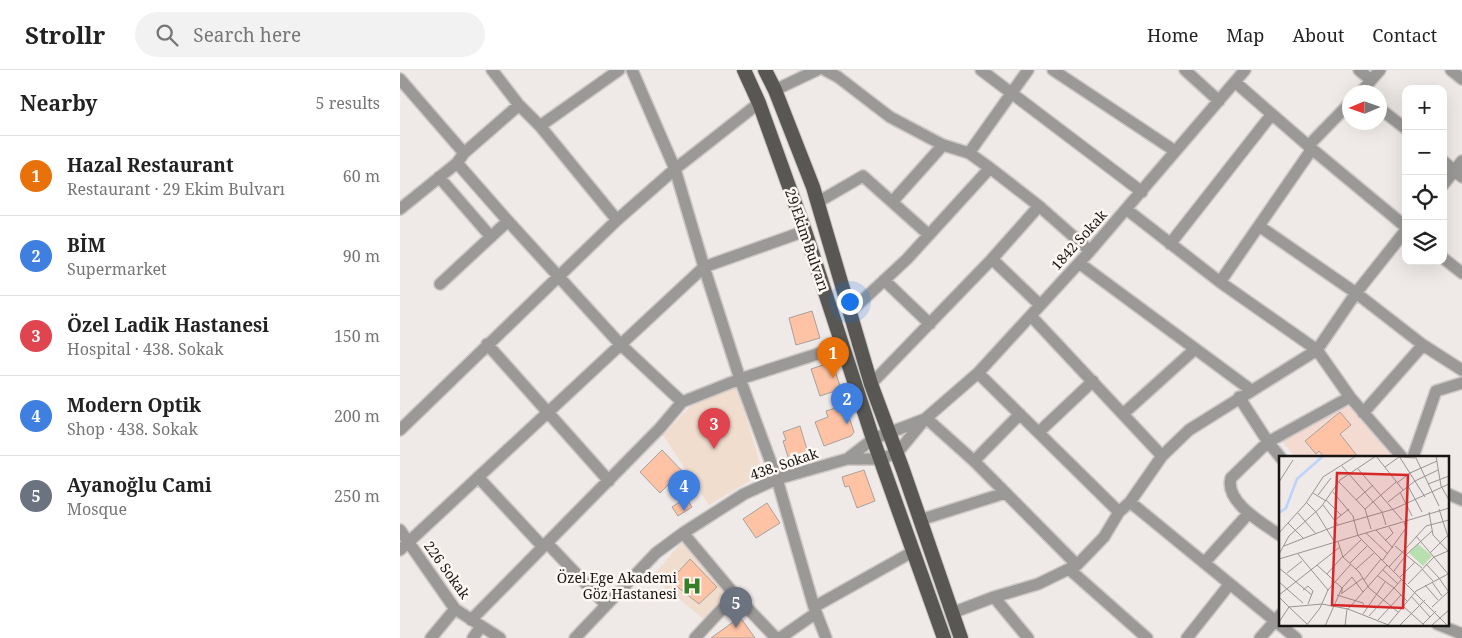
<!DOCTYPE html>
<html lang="en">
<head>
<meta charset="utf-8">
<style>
  body { margin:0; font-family:"Noto Serif",serif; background:#f2f2f2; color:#222 }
  .controls { position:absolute; right:15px; top:15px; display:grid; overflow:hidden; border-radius:10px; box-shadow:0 5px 20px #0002 }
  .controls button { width:45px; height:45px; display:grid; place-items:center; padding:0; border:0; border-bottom:1px solid #e0e0e0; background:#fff; color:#222; font:25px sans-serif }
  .compass { position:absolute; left:942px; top:15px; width:45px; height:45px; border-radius:50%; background:#fff; box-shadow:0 5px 20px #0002; rotate:268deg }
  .you { position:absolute; left:449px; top:231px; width:18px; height:18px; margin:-12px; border:4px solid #fff; border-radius:50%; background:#1a73e8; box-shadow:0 0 0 8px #1a73e833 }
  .badge { display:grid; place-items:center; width:32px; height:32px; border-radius:50%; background:#357f26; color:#fff; font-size:16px; font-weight:700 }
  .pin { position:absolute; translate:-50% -41px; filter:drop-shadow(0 1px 2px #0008) }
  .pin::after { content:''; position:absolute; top:26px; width:18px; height:15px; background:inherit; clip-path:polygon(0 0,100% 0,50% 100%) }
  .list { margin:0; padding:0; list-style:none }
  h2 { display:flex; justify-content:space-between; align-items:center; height:65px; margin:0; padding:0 20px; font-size:21px }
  h2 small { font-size:16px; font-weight:400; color:#767676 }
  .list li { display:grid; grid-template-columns:32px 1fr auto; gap:15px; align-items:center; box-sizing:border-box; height:80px; padding:0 20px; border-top:1px solid #e0e0e0 }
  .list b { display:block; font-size:19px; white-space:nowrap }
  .list p { margin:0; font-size:16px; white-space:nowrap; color:#767676 }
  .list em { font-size:16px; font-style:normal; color:#767676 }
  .icon { flex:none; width:28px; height:28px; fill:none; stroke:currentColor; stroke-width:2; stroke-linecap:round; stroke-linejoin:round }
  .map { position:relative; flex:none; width:1062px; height:568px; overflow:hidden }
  header { display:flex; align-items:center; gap:30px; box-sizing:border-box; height:70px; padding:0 25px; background:#fff; border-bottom:1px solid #e0e0e0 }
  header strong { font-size:24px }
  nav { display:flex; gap:28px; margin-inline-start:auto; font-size:18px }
  .search { width:350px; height:45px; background:#f2f2f2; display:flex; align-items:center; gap:12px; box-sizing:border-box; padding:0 18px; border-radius:28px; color:#767676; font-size:19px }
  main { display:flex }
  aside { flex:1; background:#fff }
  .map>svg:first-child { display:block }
  .education { fill:#f4dbd2 }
  .medical { fill:#f0ddcd }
  .building { fill:#fec3a4; stroke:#a7a19e }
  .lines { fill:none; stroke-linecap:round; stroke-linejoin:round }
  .minor-casing { stroke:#ccc7c5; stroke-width:14 }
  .major-casing { stroke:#ccc7c5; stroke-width:16 }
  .minor { stroke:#9a9997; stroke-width:11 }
  .major { stroke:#585753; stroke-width:14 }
  .labels { text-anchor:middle; stroke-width:5; stroke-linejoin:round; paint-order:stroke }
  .street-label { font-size:14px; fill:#171514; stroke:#fdf7f4 }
  .poi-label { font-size:14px; fill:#171514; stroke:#fdf7f4; text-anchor:end }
  .inset-river { fill:none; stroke:#bcd3fa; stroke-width:2.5 }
  .inset-road { fill:none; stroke:#999493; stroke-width:1 }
  .view { fill:#d62828; fill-opacity:0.15; stroke:#d62828; stroke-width:2.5 }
  .inset-edge { fill:none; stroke:#171514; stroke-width:2.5 }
</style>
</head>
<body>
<header>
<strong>Strollr</strong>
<div class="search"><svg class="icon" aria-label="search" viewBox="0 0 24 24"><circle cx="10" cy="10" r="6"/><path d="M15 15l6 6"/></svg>Search here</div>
<nav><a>Home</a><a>Map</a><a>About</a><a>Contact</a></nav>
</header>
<main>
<aside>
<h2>Nearby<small>5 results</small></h2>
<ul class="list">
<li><span class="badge" style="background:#e8710a">1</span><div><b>Hazal Restaurant</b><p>Restaurant · 29 Ekim Bulvarı</p></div><em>60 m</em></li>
<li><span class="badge" style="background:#3f7fe0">2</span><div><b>BİM</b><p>Supermarket</p></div><em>90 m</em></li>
<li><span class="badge" style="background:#e0444e">3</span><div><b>Özel Ladik Hastanesi</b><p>Hospital · 438. Sokak</p></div><em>150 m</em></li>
<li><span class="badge" style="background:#3f7fe0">4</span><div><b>Modern Optik</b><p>Shop · 438. Sokak</p></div><em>200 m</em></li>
<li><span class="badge" style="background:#6b7280">5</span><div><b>Ayanoğlu Cami</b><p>Mosque</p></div><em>250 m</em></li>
</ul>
</aside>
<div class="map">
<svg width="1062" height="568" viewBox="0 0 1062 568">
  <rect width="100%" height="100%" fill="#efe9e7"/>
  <path class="education" d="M947 334 993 387H895L881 370Z"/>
  <path class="medical" d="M337 317 362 400 358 406 309 435 263 365 297 330Z
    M282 472 330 524 305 550 252 507Z"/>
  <path class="building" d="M412 241 420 268 396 275 389 248Z
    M432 292 441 319 420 326 411 299Z
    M445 335 454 362 451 366 424 376 415 352 428 347 426 341Z
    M940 342 951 355 940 364 958 387H924L919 381 916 384 905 371Z
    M400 356 408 383 389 390 383 371 386 370 383 362Z
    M262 380 282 401 260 423 240 402Z
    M464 400 475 431 457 438 449 416 445 417 442 407Z
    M286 428 292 437 278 446 272 437Z
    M367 433 380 453 356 468 343 449Z
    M290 489 317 517 299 534 270 511Z
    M340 547 355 568H311Z"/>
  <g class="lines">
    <g class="minor-casing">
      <path id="minor" d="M92 0 119 35 140 56 217 150
        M232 0 275 99 304 197 340 309 377 409 414 537 426 568
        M425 0 438 7 490 47 543 75 569 83 590 98 639 136 690 181
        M581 0 742 122
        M653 0 775 81
        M785 0 819 31
        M959 0 971 10
        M1051 0 1062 9
        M0 9 64 83
        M835 12 912 79 1006 157
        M375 20 417 0
        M961 22 980 0
        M979 38 1006 59
        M140 56 219 0
        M908 76 949 34
        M569 83 628 0
        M1043 91 1062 107
        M57 93 108 151 220 274 282 332
        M39 107 91 167
        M1043 115 1062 91
        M418 132 463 106 529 165
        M492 132 543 75
        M0 139 57 93 64 83 119 35
        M726 139 820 212 917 280 950 327 1002 387
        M859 156 956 223 1023 275 1062 300
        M770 174 872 44
        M1043 188 1062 203
        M592 189 640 235
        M679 193 851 320
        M484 210 530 254
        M820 212 912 79
        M40 214 108 151
        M449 243 507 189 590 98
        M631 246 762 386
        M87 274 209 411
        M578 303 719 442
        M471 314 592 189 639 136
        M839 327 868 372 881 388
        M963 343 1023 275
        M723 344 795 279
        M526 348 574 391 677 495
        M0 360 217 150 275 99 359 33
        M639 362 693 311
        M1013 387 1036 321 1062 313
        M447 389 473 369 525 349
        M574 391 620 344
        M78 407 143 477
        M1048 424 1062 430
        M730 432 896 568
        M520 450 605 423
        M0 460 55 539 100 568
        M283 463 335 525 376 568
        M881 466C864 454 824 432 831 408L868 372 950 327
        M147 473 206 535
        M0 480 304 197 405 161
        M804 493 849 443
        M669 499 747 568
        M594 527 628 568
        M414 537 514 481
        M552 543 594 527 638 514 677 495 704 467 719 442 730 432 762 386 789 360 917 280 956 223 1006 160
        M71 550 260 358 282 332 340 309 442 276
        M1037 554 1062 564
        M31 568 55 539
        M73 568 81 556
        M175 568 256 483 283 463 344 424 377 409 447 389H480L497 383 525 349 578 303 690 181 845 0
        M295 568 335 525
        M380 568 416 543
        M787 568 829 515
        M860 568 881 544"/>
    </g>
    <g class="major-casing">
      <path id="major" d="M344 0 359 33 405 161 473 369 544 568
        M365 0 375 20 413 117 471 314 503 400 561 568"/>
    </g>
    <use href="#minor" class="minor"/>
    <use href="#major" class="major"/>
  </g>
  <defs>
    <g id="hospital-bare" transform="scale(1.5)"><path d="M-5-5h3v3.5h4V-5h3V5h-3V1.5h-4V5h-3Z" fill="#357f26" stroke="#fdf7f4" stroke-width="2.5" paint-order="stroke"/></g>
  </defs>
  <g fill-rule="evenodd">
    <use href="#hospital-bare" x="292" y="516"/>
  </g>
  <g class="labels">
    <g class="street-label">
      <text transform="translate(407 170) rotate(71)" y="5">29 Ekim Bulvarı</text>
      <text transform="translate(679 170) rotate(-48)" y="5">1842 Sokak</text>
      <text transform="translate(384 394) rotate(-19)" y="5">438. Sokak</text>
      <text transform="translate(47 500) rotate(54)" y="5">226 Sokak</text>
    </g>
    <g class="poi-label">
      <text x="277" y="513">Özel Ege Akademi<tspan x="277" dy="16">Göz Hastanesi</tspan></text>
    </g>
  </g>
  <g transform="translate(879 386)">
    <rect width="170" height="170" fill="#efe9e7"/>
    <path d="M139 88 153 100 144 110 130 97Z" fill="#b9dfb1"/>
    <path class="inset-river" d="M0 57 7 52 18 23 44 0"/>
    <path class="inset-road" d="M97 0 124 34M120 0 146 41M136 0 160 50M157 0 162 30 170 44M63 10 103 56 107 69M106 11 120 1 136 2M79 13 123 64M0 26 14 4M60 26 86 53 92 73M118 27 131 17 158 5M149 28 170 20M129 30 143 56M54 36 74 60 79 80 169 170M121 36 133 60M34 37 47 45M39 39 52 22M47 44 62 59M77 44 94 29M109 46 136 25 159 14M28 47 37 56 55 85M44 49 59 69M86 53 117 26M160 53 170 84M150 56 154 79 170 96M19 57 37 78M56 64 70 53M9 67 25 83M97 74 114 92M0 77 27 47 44 21 77 0M87 77 109 98M137 80 170 119M106 85 114 77 110 71M59 86 64 101 80 116 90 132 119 156M5 90 59 69 115 53 170 28M116 90 143 112M151 97 170 78M0 98 10 80 42 51 61 24 97 0M19 98 49 134M64 101 83 83M0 103 170 52M103 105 127 72 125 66M71 107 88 90M147 108 160 122M38 109 63 132 46 170M110 111 147 70 170 64M0 112 33 139M77 113 95 97M143 113 154 125M104 114 119 128M115 115 127 99 153 75M8 117 23 105M48 118 64 100M99 120 115 132M121 121 136 106M160 122 169 135M85 124 102 103M0 126 24 147M153 126 163 140M129 128 155 101 169 95M146 129 159 144M115 132 128 145M24 134 29 130 34 135 29 148M63 137V132L73 121 84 136M62 138 84 122M0 139 61 91M58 139 84 147 85 151M132 140 151 161M0 141 10 151 43 148 69 153 112 170M124 150 146 170M153 151 170 135M69 153 108 109M84 158 106 126M90 160 123 123M99 164 122 139M0 166 10 151 28 168M144 168 157 155M27 170 41 152 49 134 72 108M66 170 68 153M108 170 137 135 169 118M120 170 146 144M152 170 170 154"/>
    <path class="view" d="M58 17 129 19 124 152 53 149Z"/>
    <rect width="170" height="170" class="inset-edge"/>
  </g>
</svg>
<div class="controls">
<button>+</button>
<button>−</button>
<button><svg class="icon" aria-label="locate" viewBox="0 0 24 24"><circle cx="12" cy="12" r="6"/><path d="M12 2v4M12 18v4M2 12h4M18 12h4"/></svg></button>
<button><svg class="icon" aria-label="layers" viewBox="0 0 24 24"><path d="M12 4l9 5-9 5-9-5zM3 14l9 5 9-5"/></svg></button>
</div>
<svg class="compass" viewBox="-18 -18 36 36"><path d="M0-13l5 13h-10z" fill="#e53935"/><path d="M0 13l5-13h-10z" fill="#767676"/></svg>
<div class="you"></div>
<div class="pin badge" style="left:433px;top:308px;background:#e8710a">1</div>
<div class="pin badge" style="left:447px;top:354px;background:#3f7fe0">2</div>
<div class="pin badge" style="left:314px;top:379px;background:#e0444e">3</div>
<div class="pin badge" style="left:284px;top:441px;background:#3f7fe0">4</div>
<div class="pin badge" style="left:336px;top:558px;background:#6b7280">5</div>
</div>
</main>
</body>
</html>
